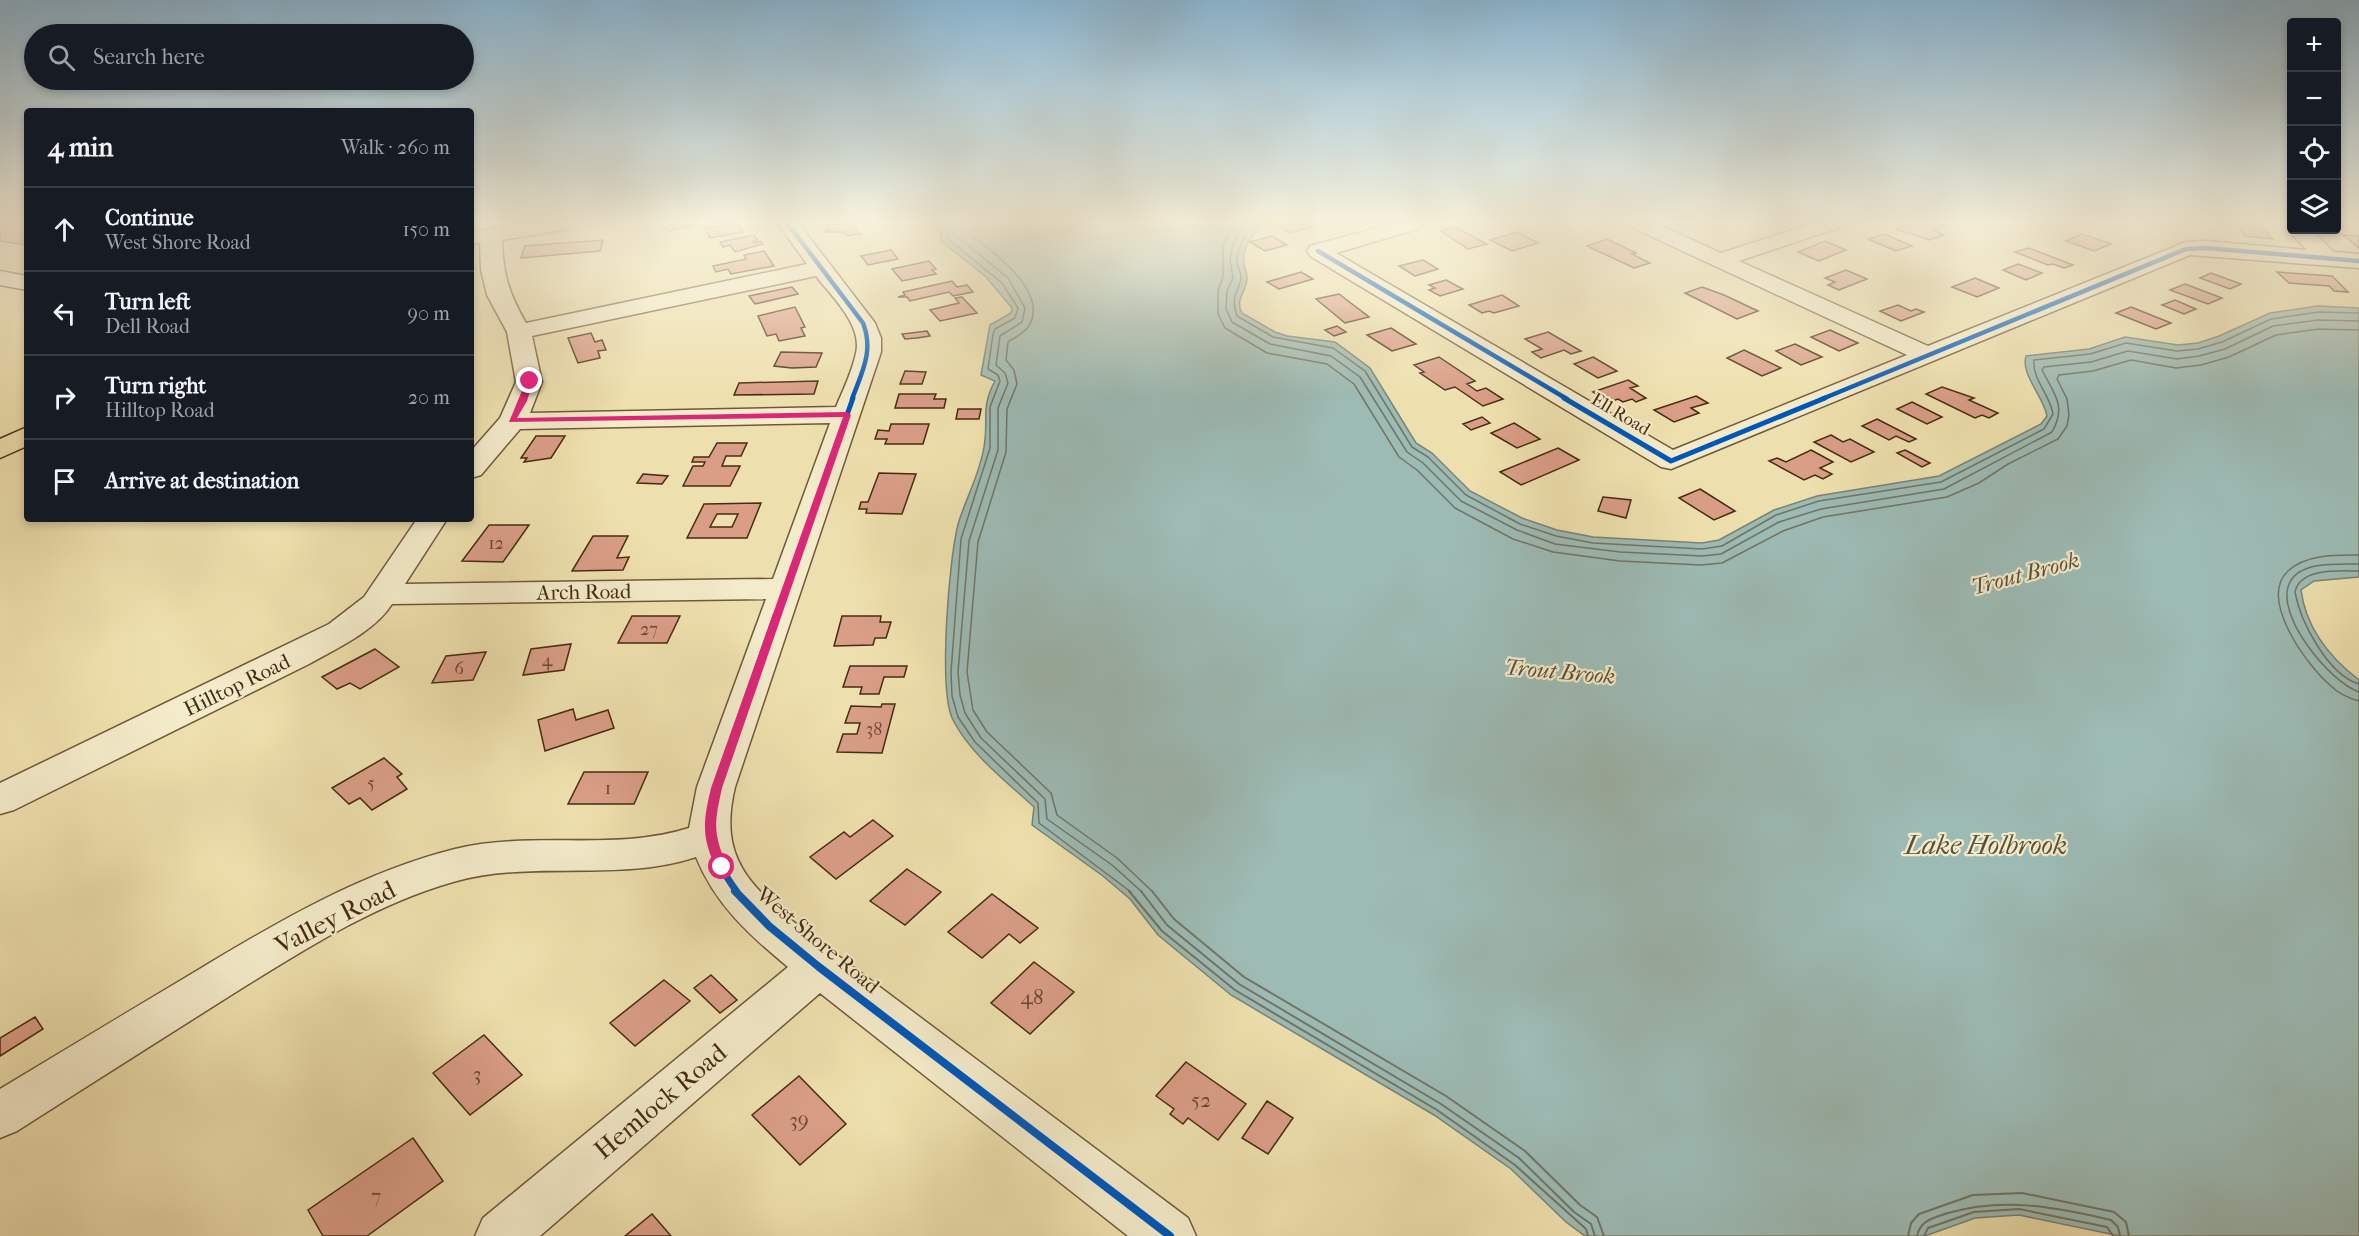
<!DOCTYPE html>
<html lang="en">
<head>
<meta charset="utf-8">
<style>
  body { margin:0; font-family:"IM FELL French Canon",serif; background:#242831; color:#f1f3f6 }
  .controls { position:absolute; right:18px; top:18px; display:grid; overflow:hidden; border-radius:6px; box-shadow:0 3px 9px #0003 }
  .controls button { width:54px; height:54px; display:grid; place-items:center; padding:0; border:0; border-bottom:2px solid #363941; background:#171b24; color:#f1f3f6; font:30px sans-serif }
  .stop { position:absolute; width:18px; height:18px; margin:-14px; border:4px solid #db2777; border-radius:50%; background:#fff }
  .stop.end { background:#db2777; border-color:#fff; box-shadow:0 2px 6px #0008 }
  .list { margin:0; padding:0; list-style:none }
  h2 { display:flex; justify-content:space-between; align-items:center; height:78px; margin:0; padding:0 24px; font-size:26px }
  h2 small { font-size:20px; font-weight:400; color:#9ea1a6 }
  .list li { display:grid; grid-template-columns:39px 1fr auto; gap:18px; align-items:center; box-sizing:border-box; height:84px; padding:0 24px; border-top:2px solid #363941 }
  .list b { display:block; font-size:22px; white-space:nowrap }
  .list p { margin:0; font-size:20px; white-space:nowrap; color:#9ea1a6 }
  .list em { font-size:20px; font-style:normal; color:#9ea1a6 }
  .icon { flex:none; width:33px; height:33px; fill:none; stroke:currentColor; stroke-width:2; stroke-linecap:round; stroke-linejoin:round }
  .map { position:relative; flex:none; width:2359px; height:1236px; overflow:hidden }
  .search { position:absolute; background:#171b24; box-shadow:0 3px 9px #0003; left:24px; top:24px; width:450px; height:66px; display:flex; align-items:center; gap:15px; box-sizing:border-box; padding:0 21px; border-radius:33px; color:#9ea1a6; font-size:22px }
  .panel { position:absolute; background:#171b24; box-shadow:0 3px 9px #0003; left:24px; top:108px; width:450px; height:414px; border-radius:6px }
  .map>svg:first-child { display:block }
  .water { fill:#9dbbb5; stroke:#7a8274; stroke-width:1.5 }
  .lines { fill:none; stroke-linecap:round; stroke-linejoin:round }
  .shore-far1 { stroke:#727464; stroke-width:1.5 }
  .shore { stroke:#727464; stroke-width:2 }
  .building { fill:#da9e87; stroke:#462c12; stroke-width:1.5; fill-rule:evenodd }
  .minor-casing { stroke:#705939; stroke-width:3 }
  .major-casing { stroke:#462c12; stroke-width:3 }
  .minor { fill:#f4ebca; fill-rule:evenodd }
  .major { fill:#eee0ae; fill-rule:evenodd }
  .cycleway-far3-casing { stroke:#f4ebca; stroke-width:8 }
  .cycleway-far2-casing { stroke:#f4ebca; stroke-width:8 }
  .cycleway-far1-casing { stroke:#f4ebca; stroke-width:10 }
  .cycleway-casing { stroke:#f4ebca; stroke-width:12 }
  .cycleway-far3 { stroke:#0057b8; stroke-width:4.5 }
  .cycleway-far2 { stroke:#0057b8; stroke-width:5 }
  .cycleway-far1 { stroke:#0057b8; stroke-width:7 }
  .cycleway { stroke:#0057b8; stroke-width:8 }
  .route { fill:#db2777 }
  .labels { text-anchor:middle; stroke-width:4.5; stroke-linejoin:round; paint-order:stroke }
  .far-street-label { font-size:18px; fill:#462c12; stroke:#f4ebca }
  .number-label { font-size:18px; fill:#6b482f }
  .street-label { font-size:21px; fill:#462c12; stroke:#f4ebca }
  .near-number-label { font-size:21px; fill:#6b482f }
  .water-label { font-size:22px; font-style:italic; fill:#5c503b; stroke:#f4ebca }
  .near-street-label { font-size:26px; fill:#462c12; stroke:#f4ebca }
  .near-water-label { font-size:27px; font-style:italic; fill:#5c503b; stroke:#f4ebca }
</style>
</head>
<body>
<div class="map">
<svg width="2359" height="1236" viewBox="0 0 2359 1236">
  <rect width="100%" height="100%" fill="#eee0ae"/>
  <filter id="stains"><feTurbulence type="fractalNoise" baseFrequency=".00333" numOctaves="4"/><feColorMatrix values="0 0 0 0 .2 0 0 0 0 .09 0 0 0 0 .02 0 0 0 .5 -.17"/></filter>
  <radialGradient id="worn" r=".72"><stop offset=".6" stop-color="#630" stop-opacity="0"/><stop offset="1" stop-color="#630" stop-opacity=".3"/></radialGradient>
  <path class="water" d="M923 224H1266C1253 233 1242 247 1244 263 1244 268 1247 273 1247 277 1248 290 1234 299 1242 313L1275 332 1287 336 1335 342 1370 368 1416 443 1432 453 1470 491 1522 518 1557 530 1593 537 1702 543 1719 540 1774 510 1817 496 1939 476 2041 424 2047 416C2044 397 2020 374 2026 356L2089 349 2125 337 2178 345 2198 343 2219 336 2270 313 2318 306 2359 308V577L2314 581 2301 590C2306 628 2329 657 2359 680V1236H2120L2019 1215 1975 1218 1925 1236H1585L1566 1222 1511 1169 1434 1115 1231 995 1158 935 1130 899 1103 876 1032 825 1034 807C1006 781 971 755 953 720 938 691 949 554 959 521 967 496 980 473 984 447 989 420 980 408 995 381L981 375 990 325 1011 313 1012 308 985 276 941 241V233Z"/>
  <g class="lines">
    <path class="shore-far1" d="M938 224 946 230 948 239 1002 283 1018 308 1015 318 995 329 993 334 988 369 998 375 1000 381 990 407V448L961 539 951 672 952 696 958 717 975 742 1038 803 1039 823 1131 892
      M950 224 955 235 1008 278 1025 308 1022 322 1000 336 996 365 1005 373 1008 383 998 408V450L969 541 958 672 960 695 965 713 981 738 1045 799 1047 819 1112 865 1142 892
      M961 224 964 230C988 248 1048 289 1030 324 1026 333 1015 337 1008 342L1006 360 1014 370 1017 384 1007 409 1006 452 978 542 967 672 973 710 987 732 1051 793 1057 815 1117 858 1153 892
      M1233 224 1223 245V277L1218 291V314L1225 328 1267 353 1327 364 1354 384 1399 457 1417 470 1455 508 1513 539 1553 552 1620 561 1701 565 1722 563 1783 531 1823 517 1947 497 1979 483 2008 464 2058 439 2067 426 2069 415 2067 399 2057 379 2059 375 2093 371 2131 360 2176 368 2201 365 2229 357 2276 335 2319 329 2359 330
      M1244 224 1233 244 1230 259 1233 278 1227 291 1226 309 1232 322 1270 344 1331 356 1360 377 1407 452 1423 463 1461 501 1517 530 1555 544 1620 552 1702 556 1721 554 1779 522 1821 509 1944 489 2052 432C2067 406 2054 394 2042 370L2044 367 2091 362 2128 351 2177 359 2199 356 2225 349 2273 326 2318 320 2359 321
      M1255 224C1246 232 1236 249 1237 261 1237 266 1240 271 1241 275 1241 291 1229 294 1237 316L1273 337 1333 348 1365 371 1412 447 1428 457 1466 495 1520 524 1556 536 1593 543 1702 549 1722 546 1776 515 1819 501 1941 482 2044 429 2053 414C2050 395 2032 379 2034 360L2090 354 2126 343 2177 351 2198 349 2222 342 2271 319 2318 312 2359 313
      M2359 555C2336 555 2306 554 2288 571 2258 599 2307 666 2331 686 2339 694 2348 698 2359 701
      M2359 564C2339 564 2301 561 2290 582 2273 614 2330 682 2359 692
      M2359 571C2341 571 2300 567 2295 592 2300 621 2328 675 2359 684"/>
    <path class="shore" d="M1129 891 1162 931 1235 990 1437 1110 1515 1165 1586 1229 1588 1236
      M1141 891 1167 925 1239 984 1441 1104 1519 1158 1574 1212 1591 1224 1595 1236
      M1152 891 1174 919 1244 977 1446 1096 1525 1151 1580 1205 1597 1217 1604 1236
      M1908 1236 1911 1223 1919 1214 1973 1195 2022 1193 2114 1212 2126 1222 2129 1236
      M1917 1236C1920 1220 1934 1218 1948 1213 2004 1197 2055 1207 2111 1220L2118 1227 2120 1236
      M1924 1236 1928 1228 1974 1212 2019 1209 2107 1227 2113 1236"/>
  </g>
  <path class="building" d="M0 224H27V245L0 241Z
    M661 224H699L668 231Z
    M738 224 743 232 710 238 705 228Z
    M826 224H852L860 234 847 236 844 232H826L825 230 830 229Z
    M1275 224H1307L1312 227 1290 233Z
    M1912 224H1937L1944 226 1933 230 1944 235 1930 240 1896 229Z
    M2235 224 2261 226 2273 239 2246 236Z
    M1455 227 1487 244 1468 249 1441 231Z
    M1517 232 1538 243 1512 251 1490 240Z
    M1884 234 1912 246 1896 251 1868 239Z
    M2082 234 2111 244 2094 251 2066 241Z
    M754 235 757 240 753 241 754 243 761 241 763 244 735 252 730 245 723 247 720 242Z
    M2343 235 2359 236V248Z
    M1272 236 1287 245 1265 251 1250 242Z
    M1607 239 1636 253 1632 254 1650 263 1634 268 1587 246Z
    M603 240 600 251 521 258 525 246Z
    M1825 241 1846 250 1819 261 1798 252Z
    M2029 248 2073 265 2064 268 2053 264 2048 265 2015 252Z
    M891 250 898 259 868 265 861 256Z
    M764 251 774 266 731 274 728 269 716 272 713 266 746 259 744 255Z
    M1423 260 1438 269 1415 276 1399 266Z
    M929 261 936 269 932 270 936 274 902 281 892 269Z
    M2018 264 2042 273 2026 280 2003 270Z
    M1846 270 1867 279 1839 290 1828 285 1835 282 1825 278Z
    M1301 272 1313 279 1279 289 1267 282Z
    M2277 272 2332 276 2348 292 2334 291 2329 286 2289 283Z
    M2211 273 2241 284 2230 289 2200 278Z
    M1975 278 1999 288 1977 297 1952 287Z
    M1446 280 1463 289 1440 296 1429 290 1435 288 1429 285Z
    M952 281 957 287 967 285 973 292 953 296 949 292 910 301 907 297H898L905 295 903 292Z
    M2185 284 2222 298 2208 304 2170 290Z
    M792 287 798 294 755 304 749 296Z
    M1702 287 1724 295 1758 311 1737 319 1685 293Z
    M1339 294 1369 317 1345 323 1316 299Z
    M1502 295 1519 306 1494 313 1489 311 1482 313 1469 305Z
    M962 297 977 313 940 321 930 310 959 303 955 298Z
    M2175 300 2196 309 2184 314 2162 305Z
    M1898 305 1911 311 1916 309 1924 312 1901 321 1880 311Z
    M795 307 805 327 801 328 805 336 779 341 776 334 767 336 758 316Z
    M2131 307 2171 323 2156 329 2116 313Z
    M1337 326 1346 332 1334 336 1325 330Z
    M1391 328 1416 344 1392 351 1367 335Z
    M1830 330 1858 343 1839 351 1811 337Z
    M927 331 930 336 917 338 905 339 902 334Z
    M1548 332 1581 351 1571 354 1564 350 1541 358 1532 352 1542 349 1525 339Z
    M591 333 595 342 602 340 606 350 598 351 600 358 578 363 568 338Z
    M1795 344 1822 357 1801 365 1776 351Z
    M1744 350 1781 368 1762 376 1727 358Z
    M781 352 822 353 816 367 792 368 774 366Z
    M1439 357 1475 381 1467 384 1477 391 1486 388 1503 399 1483 406 1455 387 1445 390 1420 373 1424 372 1414 365Z
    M1593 357 1617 371 1598 378 1574 364Z
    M905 371 926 372 922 384H900Z
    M1628 380 1638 386 1630 388 1646 398 1636 402 1632 399 1623 402 1618 399 1610 402 1593 392Z
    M818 381 814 394 734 395 739 383Z
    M1942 387 1974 398 1969 400 1998 413 1989 418 1982 415 1975 418 1926 394Z
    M899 394H936L934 399H946L944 408H895Z
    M1696 396 1708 403 1691 408 1699 413 1674 422 1654 410Z
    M1912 402 1942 417 1927 424 1897 409Z
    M958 409H981L979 419H956Z
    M1482 417 1490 423 1471 430 1463 424Z
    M1877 419 1916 439 1909 442 1896 436 1889 440 1862 426Z
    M1514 423 1540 439 1517 448 1491 433Z
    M891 424H929L923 444H885L887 439H875L878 430 889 431Z
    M1831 435 1843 442 1850 439 1874 452 1851 462 1814 442Z
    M536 436H565L551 458 524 462 527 458H521Z
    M717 443H747L741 456H726L722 466H740L730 486H683L693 466H703L705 462H692L694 457H709Z
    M1558 448 1579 460 1521 485 1500 472Z
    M1811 450 1833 462 1820 468 1832 474 1823 479 1815 475 1804 480 1769 461 1777 458 1786 462Z
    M1905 450 1930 463 1922 467 1897 453Z
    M879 473 916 474 902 514 866 513 867 509H859L861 502H868Z
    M643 474 668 476 662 484 637 483Z
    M1700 489 1735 511 1714 520 1679 498Z
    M1603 497 1631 500 1626 518 1598 511Z
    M761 503 747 538H687L704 504ZM717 514H738L732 527H710Z
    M489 525H529L503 562 462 561Z
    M593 536H628L617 558 629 557 623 570 572 571Z
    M632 616H680L667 643H618Z
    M842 616H881L880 622H891L886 638H875L873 645 834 646Z
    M571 644 564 670 523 675 531 649Z
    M375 649 399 667 360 689 350 683 337 689 322 677Z
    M486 652 473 680 432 683 446 656Z
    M850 666H907L904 677H884L879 694H860L862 687H843Z
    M882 704H895L882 753 837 752 843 734H857L860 723H845L851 706 881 707Z
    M573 709 576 720 608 710 614 728 545 751 538 720Z
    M384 758 402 774 397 777 407 789 372 810 360 798 349 804 332 788Z
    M584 772H648L634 804H568Z
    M873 820 893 836 836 879 810 857 844 832 850 837Z
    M907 869 941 892 905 925 870 901Z
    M992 894 1038 928 1020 943 1009 934 982 958 948 932Z
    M1034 962 1074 992 1030 1034 991 1003Z
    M711 975 737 1000 720 1013 694 988Z
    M664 980 690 1001 635 1046 610 1023Z
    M35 1017 43 1029 0 1056V1038Z
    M484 1035 522 1075 470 1115 433 1073Z
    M1186 1062 1246 1104 1218 1140 1188 1118 1183 1124 1170 1114 1174 1109 1156 1096Z
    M799 1076 846 1124 800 1165 752 1115Z
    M1267 1101 1293 1118 1268 1154 1242 1138Z
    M413 1138 443 1181 367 1236H323L308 1210Z
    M652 1214 671 1236H625Z"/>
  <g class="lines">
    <g class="minor-casing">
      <path id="minor" d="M523 224H573L570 228 563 230 502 240C503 275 509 293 526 323L807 264 778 224H799L875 323 881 338V352L735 787C718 858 749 885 801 928L1188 1218 1196 1236H1128L820 993 540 1236H475L483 1218 788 967C749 935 715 904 696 857 617 883 532 859 453 882 372 905 299 953 228 997 157 1042 87 1086 17 1131L0 1138V1089C66 1049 132 1009 198 970 279 921 363 872 455 849 532 830 614 852 689 828L697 787 766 599 392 604C374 632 337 648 309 664L14 810 0 814V783L329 624 364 597 417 519H447L405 584 773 579 830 423 520 429 481 475 471 478V451L500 418 516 382 507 332 487 295 481 270 480 243 471 244V232ZM816 276C831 296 863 325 856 353 852 372 843 390 836 407L530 413 542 382 532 336Z
        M1392 224H1424L1421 228 1336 253 1673 450 1907 355 1633 228 1630 224H1657L1721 253 1811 224H1841L1838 228 1739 261 1928 346 2186 242 2206 241 2307 250 2288 230 2292 226V230H2311L2334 252 2359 254V268L2190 255 1671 469 1661 467 1310 256 1307 251 1310 246Z
        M0 271 27 276V290L0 285Z"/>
    </g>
    <g class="major-casing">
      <path id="major" d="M27 427V446L0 458V439Z"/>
    </g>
    <use href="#minor" class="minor"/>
    <use href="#major" class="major"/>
    <g class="cycleway-far3-casing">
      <path id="cycleway-far3" d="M788 224 863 323C874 351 862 372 852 399
        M1318 251 1567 399
        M1822 399 2186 249 2206 248 2359 261"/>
    </g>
    <g class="cycleway-far2-casing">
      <path id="cycleway-far2" d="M1564 398 1671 461 1825 398
        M775 618 853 398"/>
    </g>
    <g class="cycleway-far1-casing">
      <path id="cycleway-far1" d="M737 892C710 855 705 831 716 787L776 616"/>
    </g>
    <g class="cycleway-casing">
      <path id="cycleway" d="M735 891 769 926 819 967 1170 1236"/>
    </g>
    <use href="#cycleway-far3" class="cycleway-far3"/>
    <use href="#cycleway-far2" class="cycleway-far2"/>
    <use href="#cycleway-far1" class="cycleway-far1"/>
    <use href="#cycleway" class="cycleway"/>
  </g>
  <linearGradient id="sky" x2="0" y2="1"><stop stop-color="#8ab7d4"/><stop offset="0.56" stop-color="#f7f1db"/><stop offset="1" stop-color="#f7f1db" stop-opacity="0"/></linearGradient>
  <rect width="2359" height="397" fill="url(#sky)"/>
  <path class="route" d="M530 379 533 381 527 401 517 418 847 412 851 415 722 788C714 825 713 831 727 867L726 870H717C701 837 703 822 711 788L843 417 509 422 526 381Z"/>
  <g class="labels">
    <g class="far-street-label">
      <text transform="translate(1621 414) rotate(31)" y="6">Ell Road</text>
    </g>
    <g class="number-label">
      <text x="496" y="549">12</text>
      <text x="649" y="635">27</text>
      <text x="547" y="666">4</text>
      <text x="459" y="674">6</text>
      <text x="874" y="735">38</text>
      <text x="371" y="789">5</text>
      <text x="608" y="794">1</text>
    </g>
    <g class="street-label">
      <text transform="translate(584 592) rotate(-1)" y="7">Arch Road</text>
      <text transform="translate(237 685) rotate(-26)" y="7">Hilltop Road</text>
      <text transform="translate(818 940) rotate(40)" y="7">West Shore Road</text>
    </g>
    <g class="near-number-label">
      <text x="1032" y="1004">48</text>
      <text x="477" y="1081">3</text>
      <text x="1201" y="1107">52</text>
      <text x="799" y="1127">39</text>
      <text x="376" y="1203">7</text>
    </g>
    <g class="water-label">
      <text transform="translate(2025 573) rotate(-15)" y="8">Trout Brook</text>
      <text transform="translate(1560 671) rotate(5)" y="8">Trout Brook</text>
    </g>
    <g class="near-street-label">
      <text transform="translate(335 917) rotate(-27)" y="9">Valley Road</text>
      <text transform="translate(660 1101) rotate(-40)" y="9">Hemlock Road</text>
    </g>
    <g class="near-water-label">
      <text x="1986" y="854">Lake Holbrook</text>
    </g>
  </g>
  <rect width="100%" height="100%" filter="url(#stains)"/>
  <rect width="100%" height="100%" fill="url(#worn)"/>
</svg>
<div class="controls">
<button>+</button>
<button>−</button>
<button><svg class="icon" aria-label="locate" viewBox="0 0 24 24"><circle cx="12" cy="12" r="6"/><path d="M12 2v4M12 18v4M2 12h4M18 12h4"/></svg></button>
<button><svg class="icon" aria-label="layers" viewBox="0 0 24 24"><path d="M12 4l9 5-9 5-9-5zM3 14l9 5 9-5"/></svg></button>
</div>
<div class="stop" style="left:722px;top:867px"></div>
<div class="stop end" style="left:530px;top:381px"></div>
<div class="search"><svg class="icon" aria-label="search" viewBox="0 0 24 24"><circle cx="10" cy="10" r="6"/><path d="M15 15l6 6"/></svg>Search here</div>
<section class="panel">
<h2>4 min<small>Walk · 260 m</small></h2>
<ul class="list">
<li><svg class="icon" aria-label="ahead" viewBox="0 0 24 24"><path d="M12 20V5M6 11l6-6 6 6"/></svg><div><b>Continue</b><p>West Shore Road</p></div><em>150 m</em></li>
<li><svg class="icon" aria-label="left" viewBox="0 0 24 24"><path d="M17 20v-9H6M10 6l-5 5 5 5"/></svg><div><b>Turn left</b><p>Dell Road</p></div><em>90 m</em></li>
<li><svg class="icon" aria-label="right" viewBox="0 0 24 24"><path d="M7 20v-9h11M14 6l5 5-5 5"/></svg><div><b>Turn right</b><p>Hilltop Road</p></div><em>20 m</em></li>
<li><svg class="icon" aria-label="arrive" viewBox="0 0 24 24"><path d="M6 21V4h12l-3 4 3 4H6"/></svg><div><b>Arrive at destination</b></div></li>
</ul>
</section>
</div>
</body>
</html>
